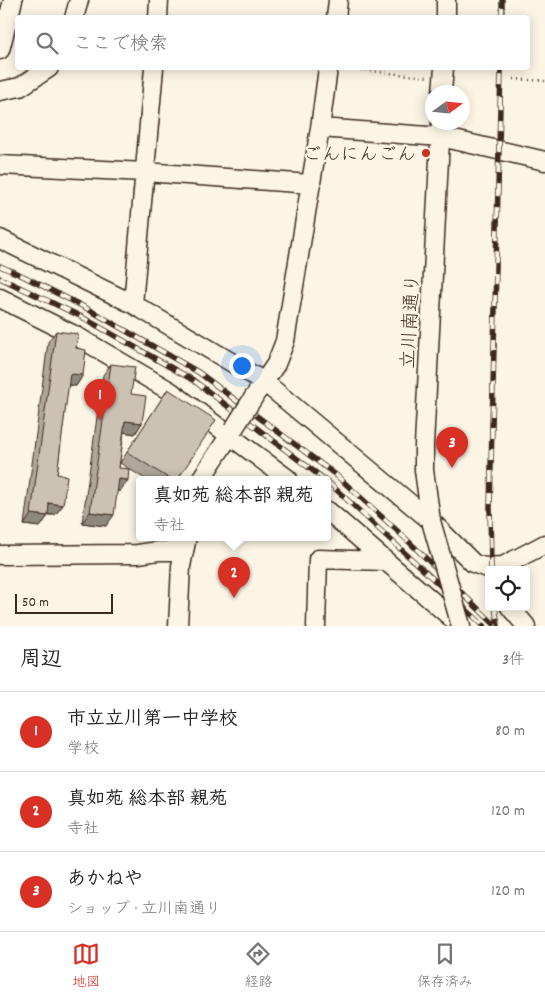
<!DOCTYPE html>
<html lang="ja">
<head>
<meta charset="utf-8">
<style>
  body { margin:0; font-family:Dekko,"Klee One",sans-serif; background:#f6f6f6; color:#202124 }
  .controls { position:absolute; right:15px; bottom:15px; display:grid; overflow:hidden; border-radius:5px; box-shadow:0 2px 12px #0003 }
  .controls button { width:45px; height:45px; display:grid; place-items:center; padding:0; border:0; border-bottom:1px solid #e0e0e0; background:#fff; color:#202124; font:25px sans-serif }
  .compass { position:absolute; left:425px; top:85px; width:45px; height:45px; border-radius:50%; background:#fff; box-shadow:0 2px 12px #0003; rotate:75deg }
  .scale { position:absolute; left:15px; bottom:12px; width:98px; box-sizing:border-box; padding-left:5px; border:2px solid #3b2a1e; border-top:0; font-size:14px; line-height:18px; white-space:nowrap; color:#3b2a1e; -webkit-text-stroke:4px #fcf5e5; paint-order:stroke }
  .you { position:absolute; left:241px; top:365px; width:18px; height:18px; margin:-12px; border:4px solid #fff; border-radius:50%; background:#1a73e8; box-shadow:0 0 0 8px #1a73e833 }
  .badge { display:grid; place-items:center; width:32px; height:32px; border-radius:50%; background:#d93025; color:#fff; font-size:16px; font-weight:700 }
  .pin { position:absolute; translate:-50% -41px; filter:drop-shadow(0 1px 2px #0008) }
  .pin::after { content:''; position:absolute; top:26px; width:18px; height:15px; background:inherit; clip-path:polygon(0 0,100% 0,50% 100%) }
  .popup { position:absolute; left:136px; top:476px; width:195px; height:65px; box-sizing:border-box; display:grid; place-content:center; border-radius:5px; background:#fff; filter:drop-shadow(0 1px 4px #0005); font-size:16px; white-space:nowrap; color:#757577 }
  .popup b { font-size:19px; color:#202124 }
  .popup::after { content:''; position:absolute; left:50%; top:100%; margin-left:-10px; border:10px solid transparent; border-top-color:#fff }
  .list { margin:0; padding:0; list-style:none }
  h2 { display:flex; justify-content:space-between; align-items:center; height:65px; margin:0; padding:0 20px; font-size:21px }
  h2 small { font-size:16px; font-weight:400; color:#757577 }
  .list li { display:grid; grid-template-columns:32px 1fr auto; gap:15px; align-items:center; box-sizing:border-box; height:80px; padding:0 20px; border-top:1px solid #e0e0e0 }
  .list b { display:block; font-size:19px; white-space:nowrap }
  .list p { margin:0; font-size:16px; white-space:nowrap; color:#757577 }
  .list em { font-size:16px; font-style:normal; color:#757577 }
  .icon { flex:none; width:28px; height:28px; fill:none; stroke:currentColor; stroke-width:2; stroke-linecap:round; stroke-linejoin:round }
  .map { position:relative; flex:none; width:545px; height:626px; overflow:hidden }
  .search { position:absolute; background:#fff; box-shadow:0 2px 12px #0003; left:15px; right:15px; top:15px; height:55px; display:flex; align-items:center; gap:12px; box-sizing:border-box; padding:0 18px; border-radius:5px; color:#757577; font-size:19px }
  .sheet { height:305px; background:#fff }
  nav { display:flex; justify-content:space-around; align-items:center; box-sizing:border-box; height:70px; border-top:1px solid #e0e0e0; background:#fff; font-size:14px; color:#757577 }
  nav a { display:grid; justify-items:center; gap:2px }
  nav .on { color:#d93025 }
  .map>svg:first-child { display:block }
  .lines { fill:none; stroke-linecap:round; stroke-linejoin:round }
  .minor-casing { stroke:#3b2a1e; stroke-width:21 }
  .path { stroke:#3b2a1e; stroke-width:2.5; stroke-dasharray:1 4; stroke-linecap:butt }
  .minor { stroke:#fcf5e5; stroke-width:18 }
  .rail-casing { stroke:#3b2a1e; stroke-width:5.5 }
  .rail { stroke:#fcf5e5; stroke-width:4; stroke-dasharray:11; stroke-linecap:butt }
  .minor-bridge-casing { stroke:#3b2a1e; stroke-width:21; stroke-linecap:butt }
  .minor-bridge { stroke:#fcf5e5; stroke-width:18 }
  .wall { fill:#afa79a; stroke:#3b2a1e }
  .shaded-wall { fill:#8f887d; stroke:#3b2a1e }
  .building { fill:#ccc2b3; stroke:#3b2a1e }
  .poi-dot { fill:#c8321e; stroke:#fcf5e5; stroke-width:2 }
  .labels { text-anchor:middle; stroke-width:4.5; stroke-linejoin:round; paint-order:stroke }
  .poi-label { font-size:19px; fill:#3b2a1e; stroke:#fcf5e5; text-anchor:end }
  .street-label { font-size:19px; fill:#3b2a1e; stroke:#fcf5e5 }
</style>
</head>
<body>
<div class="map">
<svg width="545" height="626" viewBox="0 0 545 626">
  <rect width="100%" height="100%" fill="#fcf5e5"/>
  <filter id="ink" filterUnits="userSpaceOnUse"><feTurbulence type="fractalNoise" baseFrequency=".02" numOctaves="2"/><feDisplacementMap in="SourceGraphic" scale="10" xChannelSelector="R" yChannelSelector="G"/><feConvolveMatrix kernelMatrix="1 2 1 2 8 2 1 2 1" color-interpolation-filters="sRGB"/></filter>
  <g filter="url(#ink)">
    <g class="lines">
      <g class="minor-casing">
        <path id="minor" d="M74 18 79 0
          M158 18 159 0
          M336 18 338 0
          M446 18V0
          M0 50 13 0
          M0 91 20 87 49 68
          M442 92 444 68
          M320 128 441 137 545 161
          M0 165 145 172 311 184
          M0 239 133 304 263 381 431 521 473 563 484 567 503 566
          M0 298 78 337 170 391 288 479
          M133 304 154 68
          M257 392 276 364 285 341 320 128 328 68
          M201 479 233 430
          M328 511 461 626
          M431 521 424 470V445L441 122
          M0 555 138 554 158 551H184
          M501 570 503 566 545 544
          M510 607 526 626
          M178 626 181 566 187 537
          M316 626 318 559 386 561"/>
      </g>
      <path class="path" d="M341 68 428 77
        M514 79 545 81"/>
      <use href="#minor" class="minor"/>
      <g class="rail-casing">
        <path id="rail" d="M502 18V0
          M0 266 23 276 86 308 198 372 336 475 404 537 496 626
          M0 278 80 316 193 380 324 479
          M328 482 484 626
          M491 570 490 507 501 68
          M495 607 498 626"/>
      </g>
      <use href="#rail" class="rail"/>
      <g class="minor-bridge-casing">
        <path id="minor-bridge" d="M233 430 255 395
          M431 521 461 626"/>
      </g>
      <use href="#minor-bridge" class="minor-bridge"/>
    </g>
    <path class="wall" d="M56 331 76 348 83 375 76 386 68 385 57 474 63 505 55 515H48L40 527 24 525 48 342Z
      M111 364 131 394 142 423 135 434 124 432 119 468 128 480 120 491H117L106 526 82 523 103 375Z
      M168 389 178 479H145L120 463Z"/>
    <path class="shaded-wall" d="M70 374 83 375 76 386 62 384Z
      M125 421 142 423 135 434 118 431Z
      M119 479 128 480 120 491 111 490Z
      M49 503 63 505 55 515 42 514Z
      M90 512 114 515 106 526 82 523Z
      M31 514 48 516 40 527 24 525Z"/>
    <path class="building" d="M56 331 78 334 76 348 86 350 83 375 70 374 57 474 67 476 63 505 49 503 48 516 31 514Z
      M111 364 135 367 131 394 146 396 142 423 125 421 119 468 129 469 128 480 119 479 114 515 90 512Z
      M168 389 216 420 178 479H170L127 452Z"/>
  </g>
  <circle class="poi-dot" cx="426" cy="153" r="5"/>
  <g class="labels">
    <g class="poi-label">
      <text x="416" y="160">ごんにんごん</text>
    </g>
    <g class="street-label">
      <text transform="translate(409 321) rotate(-87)" y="7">立川南通り</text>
    </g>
  </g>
</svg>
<div class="controls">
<button><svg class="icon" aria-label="locate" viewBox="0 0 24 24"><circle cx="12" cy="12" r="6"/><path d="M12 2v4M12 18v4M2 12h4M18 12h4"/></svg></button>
</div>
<svg class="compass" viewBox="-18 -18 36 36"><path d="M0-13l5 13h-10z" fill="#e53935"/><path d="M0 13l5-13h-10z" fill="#757577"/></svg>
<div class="scale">50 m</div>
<div class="you"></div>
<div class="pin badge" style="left:100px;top:420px">1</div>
<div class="pin badge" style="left:234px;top:598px">2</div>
<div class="popup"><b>真如苑 総本部 親苑</b>寺社</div>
<div class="pin badge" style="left:452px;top:468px">3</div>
<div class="search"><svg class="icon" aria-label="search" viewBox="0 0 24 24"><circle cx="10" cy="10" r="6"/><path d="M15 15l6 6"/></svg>ここで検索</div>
</div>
<section class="sheet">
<h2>周辺<small>3件</small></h2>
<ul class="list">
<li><span class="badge">1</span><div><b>市立立川第一中学校</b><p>学校</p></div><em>80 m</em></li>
<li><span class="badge">2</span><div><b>真如苑 総本部 親苑</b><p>寺社</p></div><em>120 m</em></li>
<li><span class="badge">3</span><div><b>あかねや</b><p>ショップ · 立川南通り</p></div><em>120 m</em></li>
</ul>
</section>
<nav>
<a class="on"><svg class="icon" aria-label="map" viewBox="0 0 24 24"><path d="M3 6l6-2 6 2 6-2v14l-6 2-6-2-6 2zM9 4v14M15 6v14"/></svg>地図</a>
<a><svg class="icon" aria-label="directions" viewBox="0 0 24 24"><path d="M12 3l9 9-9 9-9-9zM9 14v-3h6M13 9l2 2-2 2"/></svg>経路</a>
<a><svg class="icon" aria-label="saved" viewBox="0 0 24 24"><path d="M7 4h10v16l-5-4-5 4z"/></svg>保存済み</a>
</nav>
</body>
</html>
